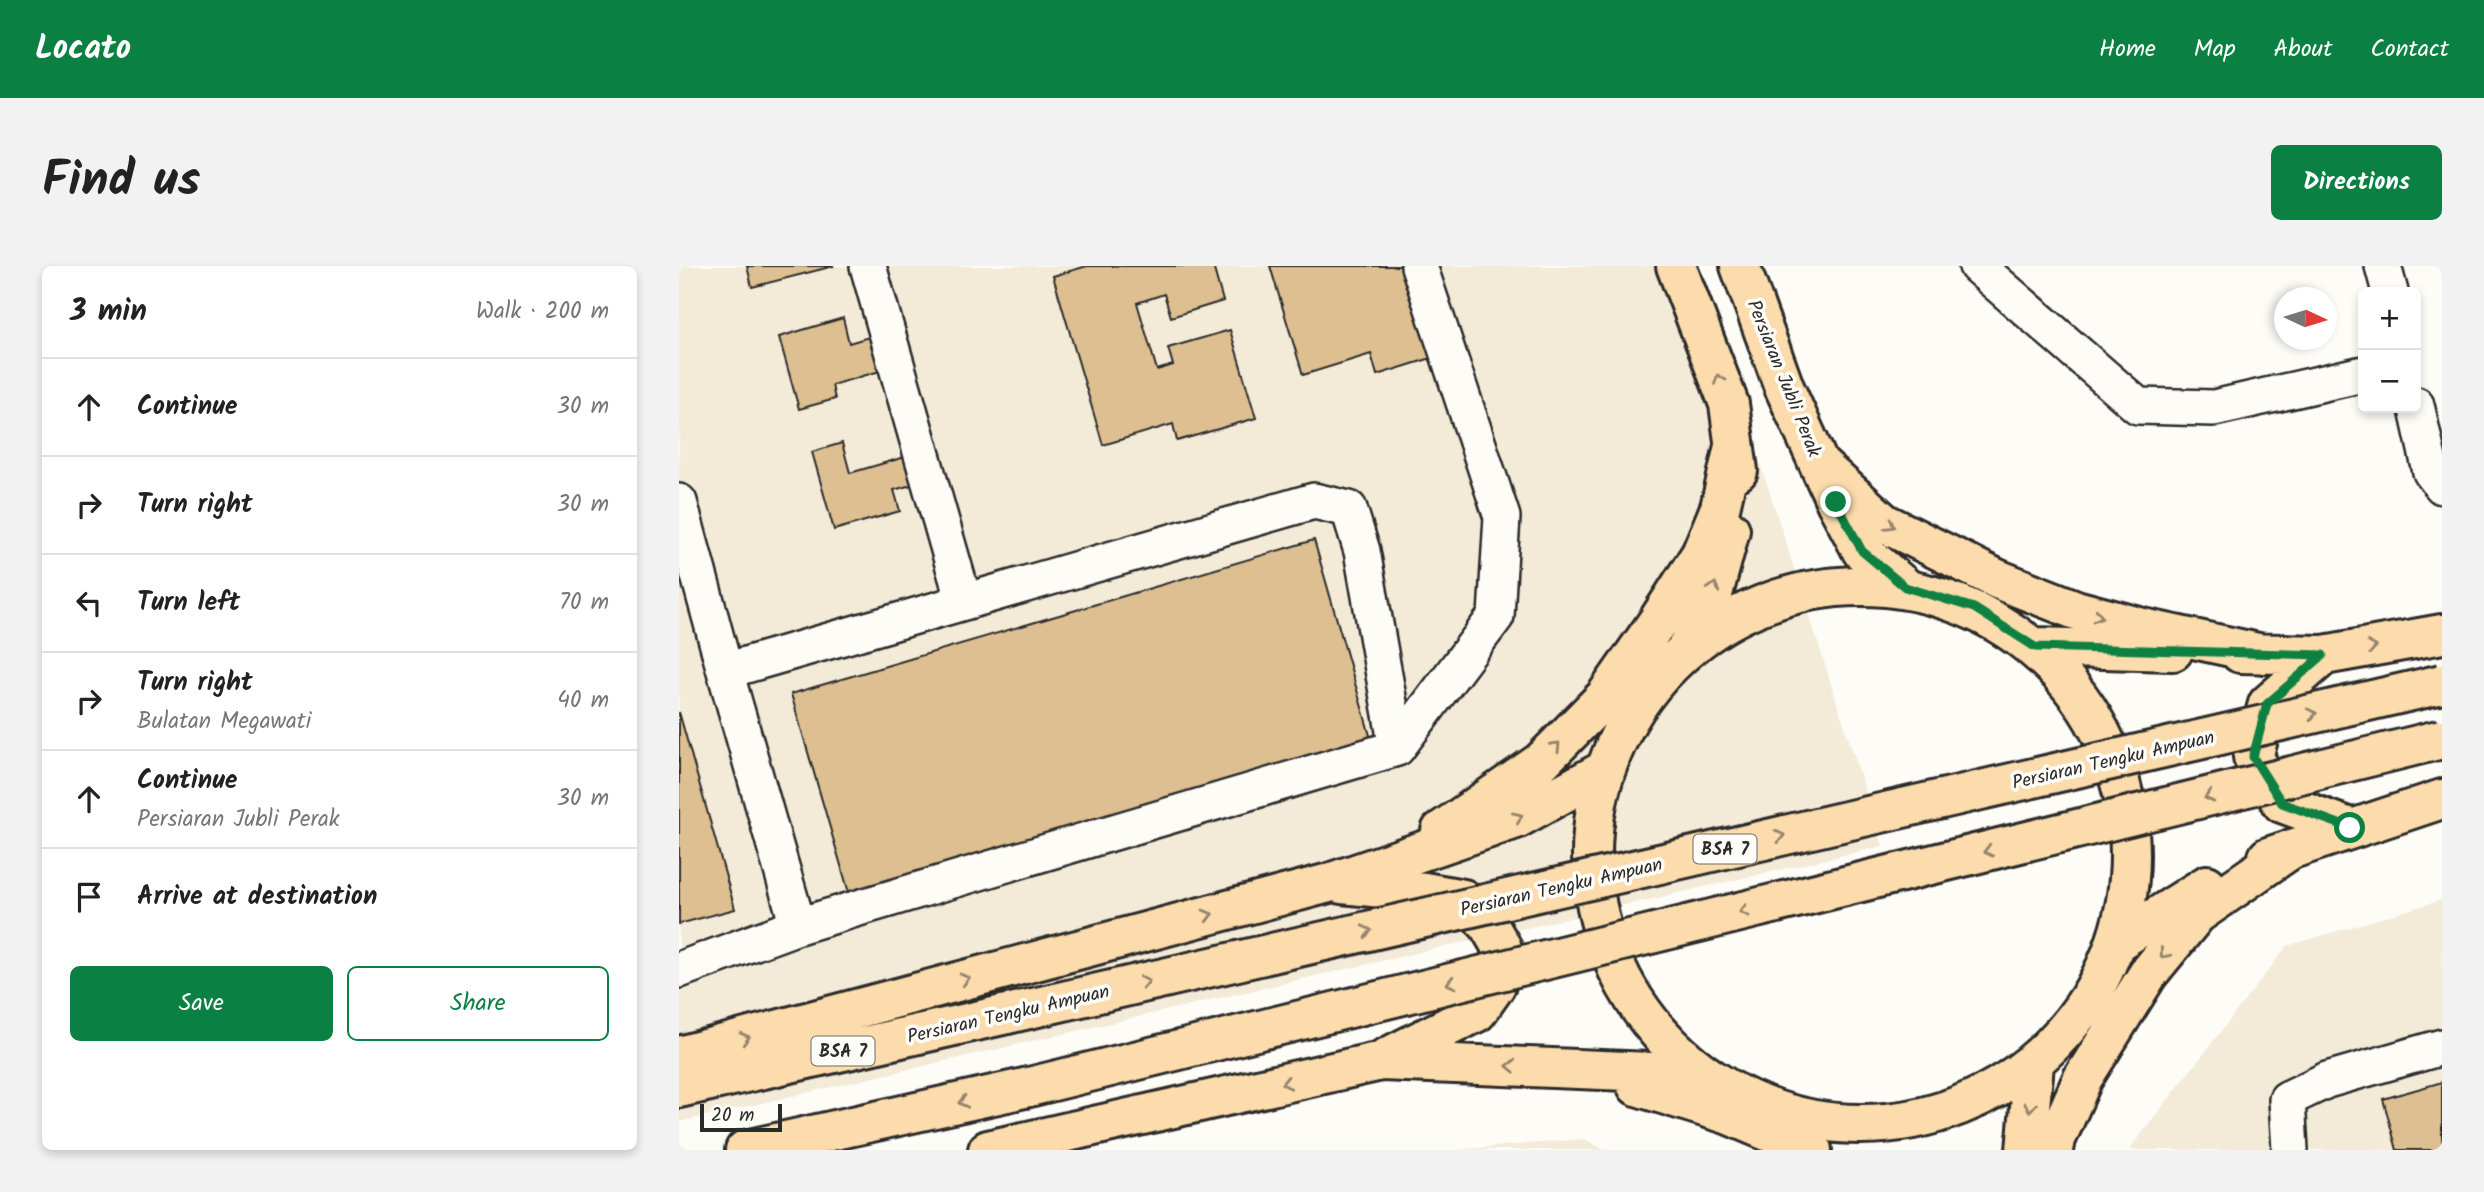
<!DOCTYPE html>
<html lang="en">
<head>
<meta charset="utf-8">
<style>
  body { margin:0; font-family:Kalam,sans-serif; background:#f2f2f2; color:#222 }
  .controls { position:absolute; right:21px; top:21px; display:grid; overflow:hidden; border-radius:10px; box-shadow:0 4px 10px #0003 }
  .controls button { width:63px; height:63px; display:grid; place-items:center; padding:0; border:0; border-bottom:2px solid #e0e0e0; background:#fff; color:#222; font:35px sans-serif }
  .compass { position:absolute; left:1595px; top:21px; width:63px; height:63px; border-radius:50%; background:#fff; box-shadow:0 4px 10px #0003; rotate:94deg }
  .scale { position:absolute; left:21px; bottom:18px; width:82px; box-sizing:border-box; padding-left:7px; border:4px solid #2b2b2b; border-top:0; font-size:19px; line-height:24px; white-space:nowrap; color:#2b2b2b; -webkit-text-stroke:5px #fdfcf7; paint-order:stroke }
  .stop { position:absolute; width:21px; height:21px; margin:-16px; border:5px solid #0b8043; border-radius:50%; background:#fff }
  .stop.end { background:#0b8043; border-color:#fff; box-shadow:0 2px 7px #0008 }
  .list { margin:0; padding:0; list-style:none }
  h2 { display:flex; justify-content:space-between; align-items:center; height:91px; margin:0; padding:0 28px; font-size:30px }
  h2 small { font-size:23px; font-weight:400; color:#767676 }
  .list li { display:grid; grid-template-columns:46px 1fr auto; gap:21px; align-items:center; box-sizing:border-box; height:98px; padding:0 28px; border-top:2px solid #e0e0e0 }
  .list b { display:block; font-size:26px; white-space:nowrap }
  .list p { margin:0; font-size:23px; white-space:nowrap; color:#767676 }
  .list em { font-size:23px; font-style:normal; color:#767676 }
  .actions { display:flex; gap:14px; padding:21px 28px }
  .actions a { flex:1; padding:16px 0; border:2px solid #0b8043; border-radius:10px; text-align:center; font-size:24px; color:#0b8043 }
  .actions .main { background:#0b8043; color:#fff }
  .icon { flex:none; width:38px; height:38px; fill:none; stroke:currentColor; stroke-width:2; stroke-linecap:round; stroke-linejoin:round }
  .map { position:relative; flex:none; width:1763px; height:884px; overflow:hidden; border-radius:10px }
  header { display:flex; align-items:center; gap:42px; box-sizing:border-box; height:98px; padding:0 35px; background:#0b8043; color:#fff }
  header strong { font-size:33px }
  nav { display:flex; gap:38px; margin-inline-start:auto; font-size:24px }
  .intro { display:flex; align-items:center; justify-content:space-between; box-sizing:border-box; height:168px; padding:0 42px }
  h1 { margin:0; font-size:49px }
  .button { padding:18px 32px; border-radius:10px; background:#0b8043; color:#fff; font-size:24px; font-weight:700 }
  main { display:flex; gap:42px; padding:0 42px }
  aside { flex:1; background:#fff; border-radius:10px; box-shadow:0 4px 10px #0003 }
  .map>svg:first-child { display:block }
  .built { fill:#f3ead8 }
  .building { fill:#ddbf91; stroke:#2b2b2b; stroke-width:2 }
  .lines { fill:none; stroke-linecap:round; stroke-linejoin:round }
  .minor-casing { stroke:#2b2b2b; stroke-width:40 }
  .major-casing { stroke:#2b2b2b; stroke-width:44 }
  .minor { stroke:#fdfcf7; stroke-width:35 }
  .major { stroke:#fcdcac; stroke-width:38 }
  .major-bridge-casing { stroke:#2b2b2b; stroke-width:44; stroke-linecap:butt }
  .major-bridge { stroke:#fcdcac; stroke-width:38 }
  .oneway { stroke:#94846c }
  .route { stroke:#0b8043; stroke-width:9 }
  .labels { text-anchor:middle; stroke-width:7; stroke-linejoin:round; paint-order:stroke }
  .shield { fill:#fdfcf7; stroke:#6a6a68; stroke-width:2 }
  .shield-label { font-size:18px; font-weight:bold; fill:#2b2b2b }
  .street-label { font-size:19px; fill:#2b2b2b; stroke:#fdfcf7 }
</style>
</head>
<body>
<header>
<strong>Locato</strong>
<nav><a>Home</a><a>Map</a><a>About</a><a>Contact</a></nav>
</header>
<div class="intro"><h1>Find us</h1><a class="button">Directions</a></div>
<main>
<aside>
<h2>3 min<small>Walk · 200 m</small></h2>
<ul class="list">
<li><svg class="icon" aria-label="ahead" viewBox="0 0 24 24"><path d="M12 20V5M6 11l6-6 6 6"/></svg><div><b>Continue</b></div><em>30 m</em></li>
<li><svg class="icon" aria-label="right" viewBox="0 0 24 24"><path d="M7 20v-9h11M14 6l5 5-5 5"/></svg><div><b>Turn right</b></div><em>30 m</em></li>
<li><svg class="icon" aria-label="left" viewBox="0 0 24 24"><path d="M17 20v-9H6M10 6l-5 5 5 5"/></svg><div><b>Turn left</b></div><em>70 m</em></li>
<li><svg class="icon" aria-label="right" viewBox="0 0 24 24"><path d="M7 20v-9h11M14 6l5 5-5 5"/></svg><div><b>Turn right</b><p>Bulatan Megawati</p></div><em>40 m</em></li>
<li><svg class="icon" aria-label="ahead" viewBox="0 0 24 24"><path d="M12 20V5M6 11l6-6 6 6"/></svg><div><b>Continue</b><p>Persiaran Jubli Perak</p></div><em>30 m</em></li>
<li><svg class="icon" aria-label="arrive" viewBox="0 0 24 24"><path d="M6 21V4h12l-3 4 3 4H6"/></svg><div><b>Arrive at destination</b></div></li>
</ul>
<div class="actions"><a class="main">Save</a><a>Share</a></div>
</aside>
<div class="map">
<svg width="1763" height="884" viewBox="0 0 1763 884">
  <rect width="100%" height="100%" fill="#fdfcf7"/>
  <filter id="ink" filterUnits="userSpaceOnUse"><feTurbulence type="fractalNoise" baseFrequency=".0143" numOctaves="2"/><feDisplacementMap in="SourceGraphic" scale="14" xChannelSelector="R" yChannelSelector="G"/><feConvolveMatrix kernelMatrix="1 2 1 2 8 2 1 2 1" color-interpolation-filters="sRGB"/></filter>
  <g filter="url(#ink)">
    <path class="built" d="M0 0H1018L1204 580 0 856Z
      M1763 634V884H1450L1608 680Z
      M906 873 925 884H778Z"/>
    <path class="building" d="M68 0H155L73 21Z
      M408 0H534L544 35 492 51 485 28 458 37 478 104 494 99 489 82 551 64 577 152 498 175 494 158 424 179 374 10Z
      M591 0H734L762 89 698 109 692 88 624 109Z
      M164 52 170 77 220 62 263 210 215 224 221 245 155 264 133 186 163 177 171 207 226 191 201 105 153 119 156 133 120 143 100 71Z
      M635 274 692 473 170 627 112 428Z
      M0 446 56 643 0 658Z
      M1763 816V884H1718L1704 833Z"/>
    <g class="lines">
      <g class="minor-casing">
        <path id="minor" d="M189 0 285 336 635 235 670 243 683 285 718 482
          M1298 0 1459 140 1535 142 1684 108
          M1704 0 1711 26
          M1737 139 1752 206 1763 220
          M0 236 46 405
          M285 336 46 405 119 660 718 482 817 350 823 251 740 0
          M0 704 119 660
          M1611 884 1608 833 1648 814 1763 781"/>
      </g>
      <g class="major-casing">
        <path id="major" d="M997 0 1050 138 1059 205
          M1061 0 1105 121 1157 236 1183 285 1226 321
          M1141 199 1205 257 1318 313 1397 344 1464 362 1584 388
          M913 589a269 269 0 1 1 538 0a269 269 0 1 1-538 0Z
          M1356 381 1494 385
          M1007 383 1034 328 1051 264
          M1561 387 1645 389 1763 368
          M1645 389 1589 438 1574 491 1603 537 1671 562
          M762 565 862 496 926 431 979 355 1022 288 1041 242 1055 180
          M1589 591 1763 533
          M663 618 745 626 784 633 809 658 823 682 817 719 798 746 705 793
          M1438 676 1528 619
          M0 790 650 617 837 553 926 504
          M958 820 1048 848 1133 884
          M0 822 328 748
          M66 884 350 821
          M309 884 702 795 1022 808
          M1347 884 1355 798
          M1375 884 1377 873 1404 812 1469 708 1518 648 1612 583"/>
      </g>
      <use href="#minor" class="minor"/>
      <use href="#major" class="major"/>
      <g class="major-bridge-casing">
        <path id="major-bridge" d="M328 748 1763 418
          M350 821 1763 473"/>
      </g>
      <use href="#major-bridge" class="major-bridge"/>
    </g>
    <defs><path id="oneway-chevron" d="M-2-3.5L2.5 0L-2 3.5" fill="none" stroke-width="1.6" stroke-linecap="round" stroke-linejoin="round" transform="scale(1.75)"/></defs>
    <g class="oneway">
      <use href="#oneway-chevron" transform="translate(1040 113) rotate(-111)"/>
      <use href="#oneway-chevron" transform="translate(1211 259) rotate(30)"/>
      <use href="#oneway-chevron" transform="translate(1035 321) rotate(-73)"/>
      <use href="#oneway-chevron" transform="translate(1419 350) rotate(15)"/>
      <use href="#oneway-chevron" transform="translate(1693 381) rotate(-10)"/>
      <use href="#oneway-chevron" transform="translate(1633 448) rotate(-13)"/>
      <use href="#oneway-chevron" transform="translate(877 480) rotate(-46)"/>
      <use href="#oneway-chevron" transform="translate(1530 531) rotate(166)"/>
      <use href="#oneway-chevron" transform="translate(839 551) rotate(-25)"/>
      <use href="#oneway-chevron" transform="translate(1101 570) rotate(-13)"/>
      <use href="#oneway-chevron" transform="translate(1309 585) rotate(166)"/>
      <use href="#oneway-chevron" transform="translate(1065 645) rotate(166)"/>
      <use href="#oneway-chevron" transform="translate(529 649) rotate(-15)"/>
      <use href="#oneway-chevron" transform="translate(688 665) rotate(-13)"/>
      <use href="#oneway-chevron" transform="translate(1485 688) rotate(129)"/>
      <use href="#oneway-chevron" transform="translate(286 713) rotate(-15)"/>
      <use href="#oneway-chevron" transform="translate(466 716) rotate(-13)"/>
      <use href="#oneway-chevron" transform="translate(772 717) rotate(166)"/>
      <use href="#oneway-chevron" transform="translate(66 772) rotate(-15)"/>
      <use href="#oneway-chevron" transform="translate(832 800) rotate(-178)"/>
      <use href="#oneway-chevron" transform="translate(607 817) rotate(167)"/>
      <use href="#oneway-chevron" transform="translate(284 836) rotate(167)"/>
      <use href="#oneway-chevron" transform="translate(1351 841) rotate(95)"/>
    </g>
  </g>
  <g class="lines" filter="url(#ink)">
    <path class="route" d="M1157 236 1183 285 1226 321 1295 342 1356 381 1644 389 1588 438 1574 491 1603 537 1671 562"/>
  </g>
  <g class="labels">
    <g class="shield">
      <rect x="1014.5" y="568.5" width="63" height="29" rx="5"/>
      <rect x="132.5" y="770.5" width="63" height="29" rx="5"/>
    </g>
    <g class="shield-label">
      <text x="1046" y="589">BSA 7</text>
      <text x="164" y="791">BSA 7</text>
    </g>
    <g class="street-label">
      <text transform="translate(1106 112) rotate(68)" y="7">Persiaran Jubli Perak</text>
      <text transform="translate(1434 493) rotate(-13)" y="7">Persiaran Tengku Ampuan</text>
      <text transform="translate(882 620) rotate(-13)" y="7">Persiaran Tengku Ampuan</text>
      <text transform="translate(329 747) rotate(-13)" y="7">Persiaran Tengku Ampuan</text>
    </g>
  </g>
</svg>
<div class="controls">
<button>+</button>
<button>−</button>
</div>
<svg class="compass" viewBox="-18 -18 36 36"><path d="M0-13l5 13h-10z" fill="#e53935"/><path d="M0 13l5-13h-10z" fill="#767676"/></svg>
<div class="scale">20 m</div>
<div class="stop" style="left:1671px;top:562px"></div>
<div class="stop end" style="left:1157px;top:236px"></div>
</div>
</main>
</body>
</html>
